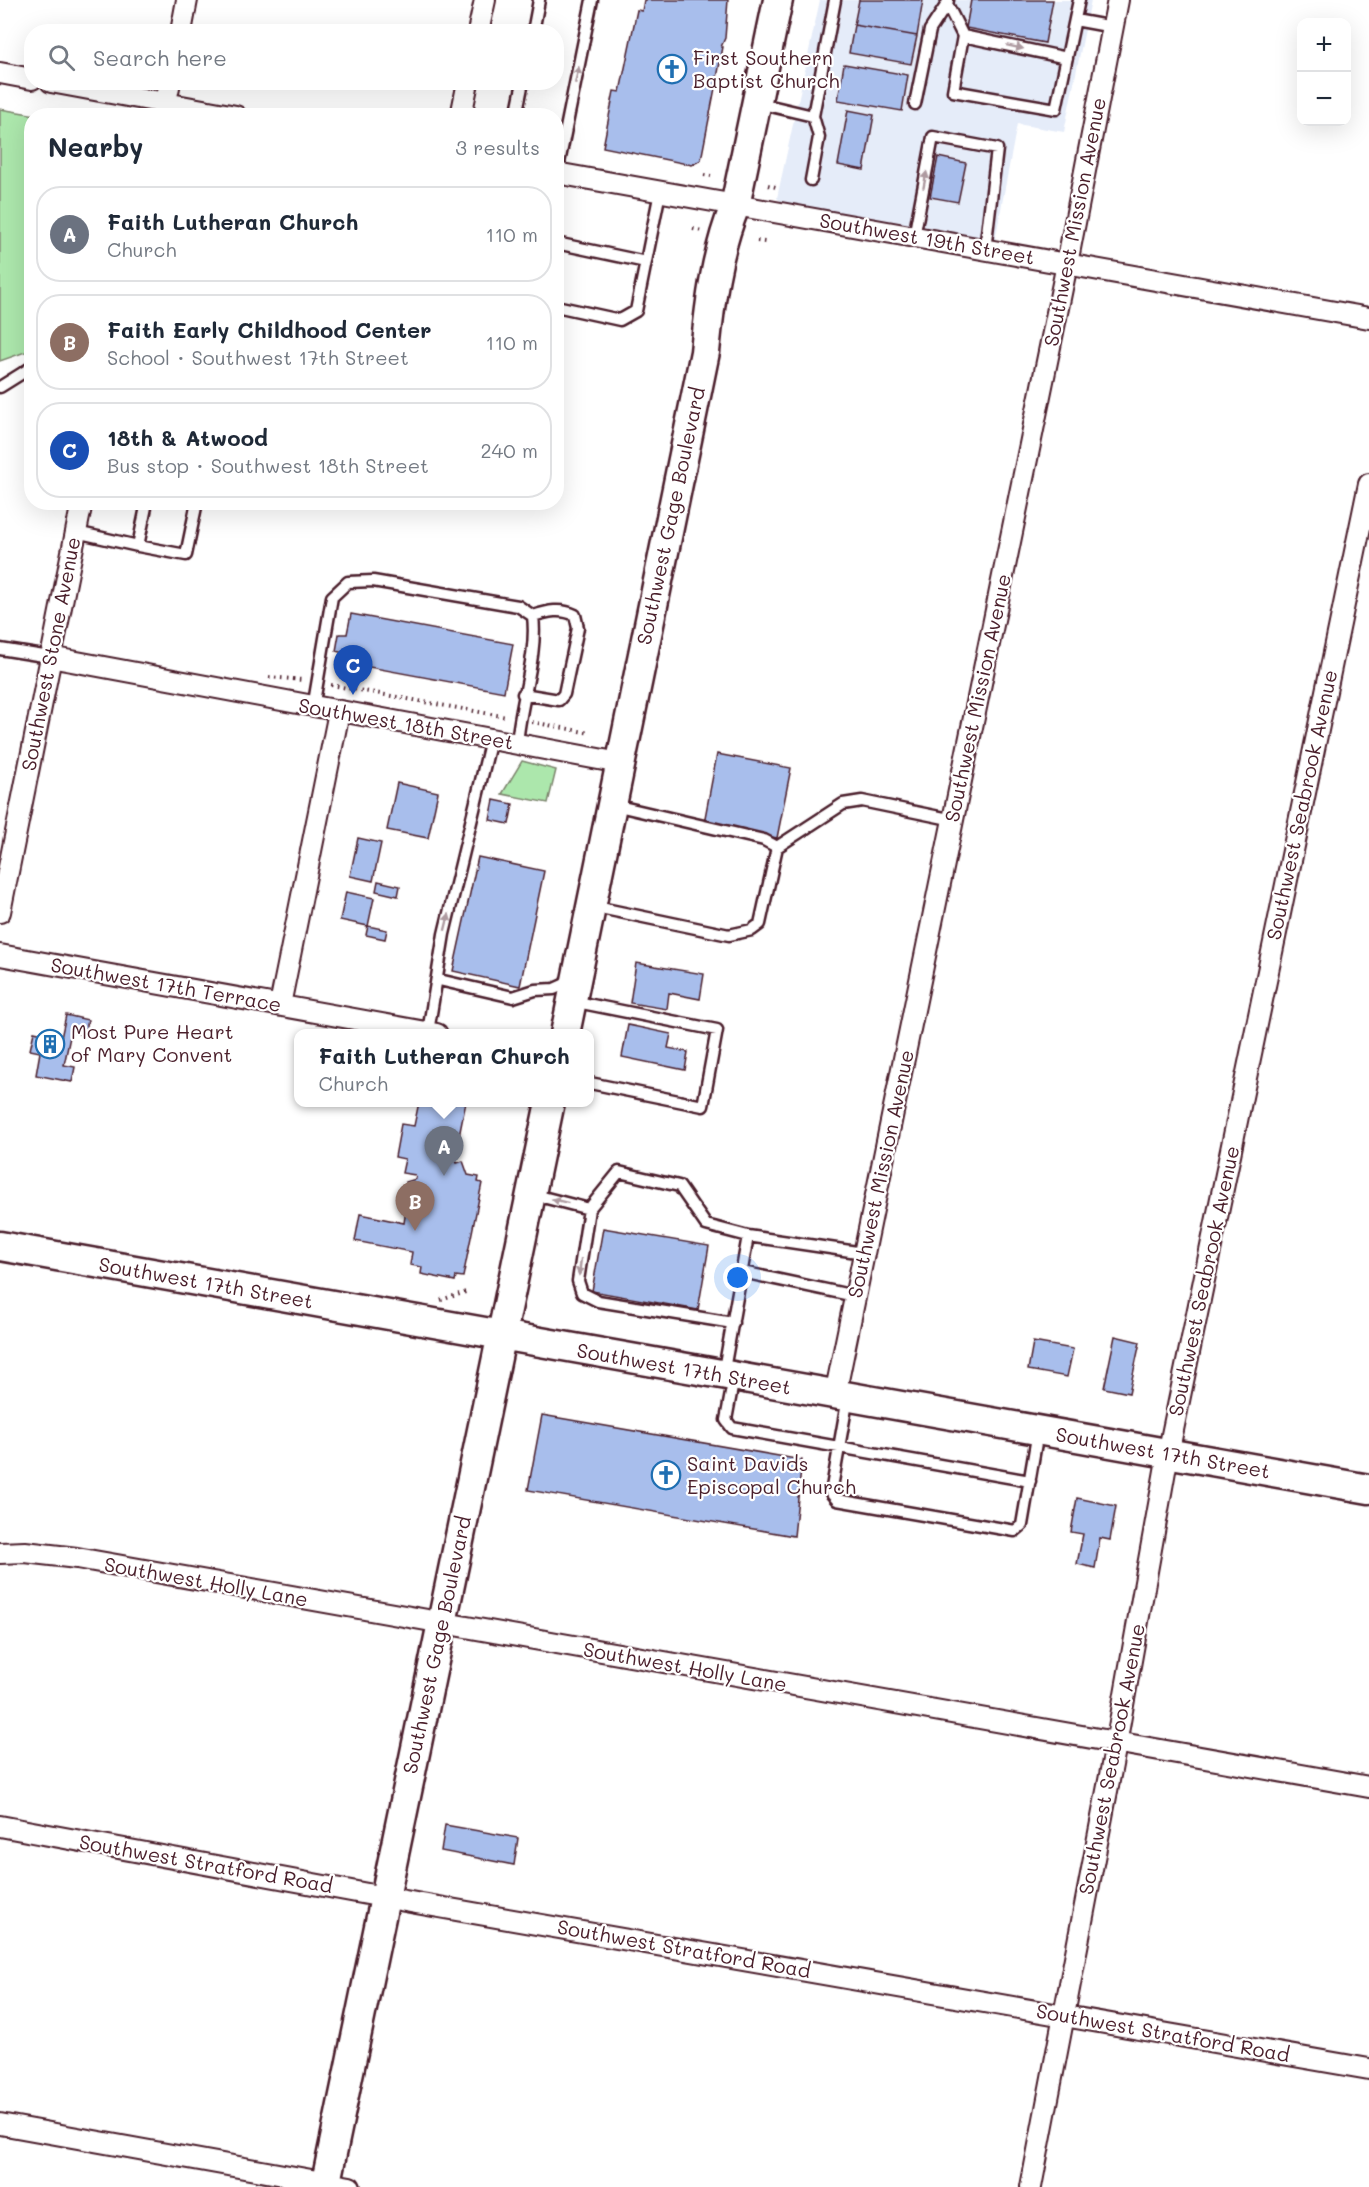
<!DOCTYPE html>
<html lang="en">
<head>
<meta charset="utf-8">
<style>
  body { margin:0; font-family:Mali,sans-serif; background:#f6f6f7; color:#1f2937 }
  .controls { position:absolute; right:18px; top:18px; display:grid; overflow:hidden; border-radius:12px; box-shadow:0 6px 24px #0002 }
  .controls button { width:54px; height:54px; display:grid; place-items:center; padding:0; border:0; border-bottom:2px solid #e0e1e3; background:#fff; color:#1f2937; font:30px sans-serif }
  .you { position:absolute; left:738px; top:1278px; width:21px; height:21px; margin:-15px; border:4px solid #fff; border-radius:50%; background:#1a73e8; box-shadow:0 0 0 9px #1a73e833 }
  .badge { display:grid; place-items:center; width:39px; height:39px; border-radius:50%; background:#7c3aed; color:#fff; font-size:20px; font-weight:700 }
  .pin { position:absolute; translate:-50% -50px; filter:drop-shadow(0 2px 3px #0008) }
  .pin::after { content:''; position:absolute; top:32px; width:21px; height:18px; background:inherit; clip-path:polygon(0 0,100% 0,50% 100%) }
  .popup { position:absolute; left:294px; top:1029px; width:300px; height:78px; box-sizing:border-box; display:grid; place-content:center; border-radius:12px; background:#fff; filter:drop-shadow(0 2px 4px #0005); font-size:20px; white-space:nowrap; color:#747a83 }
  .popup b { font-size:22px; color:#1f2937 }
  .popup::after { content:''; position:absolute; left:50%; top:100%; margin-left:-12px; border:12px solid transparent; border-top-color:#fff }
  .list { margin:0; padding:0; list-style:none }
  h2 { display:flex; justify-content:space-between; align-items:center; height:78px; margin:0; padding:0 24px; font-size:26px }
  h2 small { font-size:20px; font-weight:400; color:#747a83 }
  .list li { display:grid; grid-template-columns:39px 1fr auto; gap:18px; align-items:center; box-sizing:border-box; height:96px; margin:0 12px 12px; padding:0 12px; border:2px solid #e0e1e3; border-radius:24px }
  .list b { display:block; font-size:22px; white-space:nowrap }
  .list p { margin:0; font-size:20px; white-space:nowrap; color:#747a83 }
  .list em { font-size:20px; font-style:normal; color:#747a83 }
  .icon { flex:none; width:33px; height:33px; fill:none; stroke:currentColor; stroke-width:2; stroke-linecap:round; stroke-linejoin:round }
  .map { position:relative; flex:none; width:1369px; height:2187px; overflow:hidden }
  .search { position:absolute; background:#fff; box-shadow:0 6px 24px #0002; left:24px; top:24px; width:540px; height:66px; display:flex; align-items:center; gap:15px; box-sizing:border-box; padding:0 21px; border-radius:24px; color:#747a83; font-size:22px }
  .panel { position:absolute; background:#fff; box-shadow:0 6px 24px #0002; left:24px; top:108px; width:540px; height:402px; border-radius:24px }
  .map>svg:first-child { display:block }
  .built { fill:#e5ecf9 }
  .green { fill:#ace7ac; stroke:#7b836c; stroke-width:1.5 }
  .building { fill:#a8beec; stroke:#4a1f2b; stroke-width:1.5 }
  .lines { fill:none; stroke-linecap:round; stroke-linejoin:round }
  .service-casing { stroke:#4a1f2b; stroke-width:15 }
  .minor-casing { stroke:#4a1f2b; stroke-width:24 }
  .secondary-casing { stroke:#4a1f2b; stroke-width:33 }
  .path { stroke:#4a1f2b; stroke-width:4; stroke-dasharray:1.5 4.5; stroke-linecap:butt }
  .service { stroke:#fff; stroke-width:10 }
  .minor { stroke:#fff; stroke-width:20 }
  .secondary { stroke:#fff; stroke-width:28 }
  .oneway { fill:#ae9aa0 }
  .labels { text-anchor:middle; stroke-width:4.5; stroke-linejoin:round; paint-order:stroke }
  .poi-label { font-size:20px; fill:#4a1f2b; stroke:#fff; text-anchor:start }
  .street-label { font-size:20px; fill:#4a1f2b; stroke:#fff }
</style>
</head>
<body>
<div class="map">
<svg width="1369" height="2187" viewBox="0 0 1369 2187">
  <rect width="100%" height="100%" fill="#fff"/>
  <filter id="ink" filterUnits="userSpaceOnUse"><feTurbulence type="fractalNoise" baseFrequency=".0167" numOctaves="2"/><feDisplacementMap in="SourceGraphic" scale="12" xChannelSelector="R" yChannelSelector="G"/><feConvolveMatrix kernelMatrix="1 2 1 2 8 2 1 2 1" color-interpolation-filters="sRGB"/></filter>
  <g filter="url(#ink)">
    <path class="built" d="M820 0H1091L1064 132 1017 124 995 241 785 205 777 198Z"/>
    <path class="green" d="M0 109 36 115 32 116 31 350 0 361Z
      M522 761 556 770 548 803 502 794Z"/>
    <path class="building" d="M644 0H728L725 38 721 47H723L701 160 692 165 603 147 614 91 620 92 637 10 642 11Z
      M859 0H923L917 36 854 25Z
      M971 0H1053L1045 43 966 28Z
      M854 25 917 36 911 64 849 53Z
      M844 64 908 75 902 111 838 100Z
      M848 110 874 115 864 170 838 165Z
      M938 157 966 163 958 202 930 197Z
      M351 614 513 644 504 692 342 662 343 653 336 651 339 634H347Z
      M717 754 791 768 777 838 704 823Z
      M397 783 438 792 428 838 387 830Z
      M494 800 513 804 509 824 490 820Z
      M358 838 381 843 373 881 350 876Z
      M478 857 544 871 520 986 453 971Z
      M378 881 400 886 398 896 376 891Z
      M346 892 374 898 368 926 340 920Z
      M368 926 387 930 385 939 366 935Z
      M636 963 704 974 700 999 669 993 667 1009 630 1003Z
      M66 1015 88 1020 85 1035 71 1032 64 1065 75 1067 72 1082 36 1075 40 1052 30 1050 34 1032 61 1038Z
      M628 1025 671 1034 668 1048 688 1052 685 1070 622 1057Z
      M419 1102H466L455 1156 457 1163 463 1161 468 1175 479 1177 478 1182 482 1183 463 1277 456 1276 455 1281 421 1274 422 1267 410 1265 412 1252 355 1241 360 1214 404 1223 406 1210 413 1211 417 1190 409 1193 406 1182 416 1179 415 1175 402 1173 405 1159 395 1157 401 1124 414 1126Z
      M603 1228 709 1246 698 1310 592 1291Z
      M1115 1336 1140 1342 1129 1393 1104 1388Z
      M1033 1342 1073 1349 1067 1377 1028 1370Z
      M542 1415 802 1460 794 1536 528 1490Z
      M1077 1498 1116 1506 1110 1540 1100 1538 1095 1568 1077 1564 1083 1534 1071 1532Z
      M445 1825 518 1838 514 1865 441 1851Z"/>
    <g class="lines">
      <g class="service-casing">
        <path id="service" d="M948 0 947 4 963 36 953 91 1056 109 1079 0
          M1075 20 1113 27
          M533 32 539 0
          M963 36 1067 58
          M758 103 813 116
          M915 104 930 30 947 4
          M516 116 523 82
          M557 173 592 0
          M811 180 819 137 813 116 835 0
          M914 237 933 137 997 149 985 250
          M556 243 646 262
          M556 306 620 320 636 311 660 192
          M0 387 32 367
          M76 532 138 546 147 502
          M138 546 186 555 197 502
          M0 649 50 657
          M523 694 559 700 564 694 578 628 575 615C561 608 548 611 533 616
          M313 708 332 597 348 582 373 581 518 606 533 616C538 655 520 703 517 744
          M777 847 843 804 862 801 954 820
          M591 906 729 935 752 930 760 924 777 847 764 840 614 805
          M439 980 513 997 535 990 554 989 572 981
          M572 1001 717 1030 703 1106 590 1083
          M428 1032 444 934 491 739
          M531 1194 589 1209
          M742 1272 855 1296
          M733 1323 598 1301 582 1293 578 1281 589 1209 619 1172 679 1186 706 1225 748 1236 864 1253
          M723 1375 748 1236
          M734 1377 726 1420 732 1428 1030 1481
          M848 1397 831 1493 837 1500 1015 1531 1022 1525 1038 1431"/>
      </g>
      <g class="minor-casing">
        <path id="minor" d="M181 32 187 0
          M478 32 485 0
          M0 73 32 79
          M51 82 236 116
          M163 116 170 82
          M461 116 468 82
          M556 173 1369 318
          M50 657 620 763
          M0 912 82 502
          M0 955 437 1034
          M280 1005 339 712
          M835 1395 1067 264 1118 0
          M0 1553 25 1552 77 1558 1369 1787
          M0 1826 416 1903 1369 2069
          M0 2124 350 2187
          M1031 2187 1116 1744 1168 1454 1369 484"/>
      </g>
      <g class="secondary-casing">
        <path id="secondary" d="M565 1034 705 352C710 302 716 253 735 206L778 0
          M0 1246 1369 1489
          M325 2187 550 1102"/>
      </g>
      <path class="path" d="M704 175 711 176
        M768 185 776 187
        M693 229 702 231
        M757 241 765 242
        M269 677 303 680
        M331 685 507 717
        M532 722 590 733
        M441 1300 469 1291"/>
      <use href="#service" class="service"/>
      <use href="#minor" class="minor"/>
      <use href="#secondary" class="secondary"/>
    </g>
    <defs><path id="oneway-solid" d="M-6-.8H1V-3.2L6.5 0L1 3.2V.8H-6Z" transform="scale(1.5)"/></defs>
    <g class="oneway">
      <use href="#oneway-solid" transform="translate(1015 47) rotate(12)"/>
      <use href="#oneway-solid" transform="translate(577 75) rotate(-78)"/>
      <use href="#oneway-solid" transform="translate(925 180) rotate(-79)"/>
      <use href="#oneway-solid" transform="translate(447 922) rotate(-76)"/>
      <use href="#oneway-solid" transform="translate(560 1201) rotate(-166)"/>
      <use href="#oneway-solid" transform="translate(580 1267) rotate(97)"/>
    </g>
  </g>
  <defs>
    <g id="church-ring" transform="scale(1.5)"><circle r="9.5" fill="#fff" stroke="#1f6fb2" stroke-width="1.5"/><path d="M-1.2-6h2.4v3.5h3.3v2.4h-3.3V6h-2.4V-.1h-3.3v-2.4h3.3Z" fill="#1f6fb2"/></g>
    <g id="building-ring" transform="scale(1.5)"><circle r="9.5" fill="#fff" stroke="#1f6fb2" stroke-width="1.5"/><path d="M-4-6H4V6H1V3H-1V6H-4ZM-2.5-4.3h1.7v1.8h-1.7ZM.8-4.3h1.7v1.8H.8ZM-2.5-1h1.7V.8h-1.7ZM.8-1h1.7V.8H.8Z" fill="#1f6fb2"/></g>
  </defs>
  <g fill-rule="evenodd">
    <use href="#church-ring" x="672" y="69"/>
    <use href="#building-ring" x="50" y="1044"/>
    <use href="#church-ring" x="666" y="1475"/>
  </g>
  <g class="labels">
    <g class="poi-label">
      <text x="693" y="65">First Southern<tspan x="693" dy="23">Baptist Church</tspan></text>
      <text x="71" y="1039">Most Pure Heart<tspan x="71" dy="23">of Mary Convent</tspan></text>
      <text x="687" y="1471">Saint Davids<tspan x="687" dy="23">Episcopal Church</tspan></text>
    </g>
    <g class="street-label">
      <text transform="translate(1075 222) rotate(-79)" y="7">Southwest Mission Avenue</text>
      <text transform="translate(927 239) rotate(10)" y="7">Southwest 19th Street</text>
      <text transform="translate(671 516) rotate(-78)" y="7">Southwest Gage Boulevard</text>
      <text transform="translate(51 654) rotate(-79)" y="7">Southwest Stone Avenue</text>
      <text transform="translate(978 698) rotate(-78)" y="7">Southwest Mission Avenue</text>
      <text transform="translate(406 724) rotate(10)" y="7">Southwest 18th Street</text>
      <text transform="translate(1302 805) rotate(-78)" y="7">Southwest Seabrook Avenue</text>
      <text transform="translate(166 985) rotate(10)" y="7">Southwest 17th Terrace</text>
      <text transform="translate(881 1174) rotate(-78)" y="7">Southwest Mission Avenue</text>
      <text transform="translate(1204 1281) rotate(-78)" y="7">Southwest Seabrook Avenue</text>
      <text transform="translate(206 1283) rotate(10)" y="7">Southwest 17th Street</text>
      <text transform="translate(684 1369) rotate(10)" y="7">Southwest 17th Street</text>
      <text transform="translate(1163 1453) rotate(10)" y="7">Southwest 17th Street</text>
      <text transform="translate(206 1582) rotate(10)" y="7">Southwest Holly Lane</text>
      <text transform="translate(437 1645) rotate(-78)" y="7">Southwest Gage Boulevard</text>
      <text transform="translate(685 1667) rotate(10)" y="7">Southwest Holly Lane</text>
      <text transform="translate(1112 1759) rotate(-79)" y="7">Southwest Seabrook Avenue</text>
      <text transform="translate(206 1864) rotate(10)" y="7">Southwest Stratford Road</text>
      <text transform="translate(684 1949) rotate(10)" y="7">Southwest Stratford Road</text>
      <text transform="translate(1163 2033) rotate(10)" y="7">Southwest Stratford Road</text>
    </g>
  </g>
</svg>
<div class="controls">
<button>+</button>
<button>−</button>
</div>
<div class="you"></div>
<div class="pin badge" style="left:444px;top:1176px;background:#6b7280">A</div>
<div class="popup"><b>Faith Lutheran Church</b>Church</div>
<div class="pin badge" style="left:415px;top:1231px;background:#8d6e63">B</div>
<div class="pin badge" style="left:353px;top:695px;background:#1a4fb4">C</div>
<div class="search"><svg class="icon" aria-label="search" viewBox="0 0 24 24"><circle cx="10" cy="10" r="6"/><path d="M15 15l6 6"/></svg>Search here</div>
<section class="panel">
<h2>Nearby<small>3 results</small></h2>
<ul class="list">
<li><span class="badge" style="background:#6b7280">A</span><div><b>Faith Lutheran Church</b><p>Church</p></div><em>110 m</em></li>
<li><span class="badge" style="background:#8d6e63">B</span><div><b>Faith Early Childhood Center</b><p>School · Southwest 17th Street</p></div><em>110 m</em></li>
<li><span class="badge" style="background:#1a4fb4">C</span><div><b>18th &amp; Atwood</b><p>Bus stop · Southwest 18th Street</p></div><em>240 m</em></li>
</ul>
</section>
</div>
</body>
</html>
